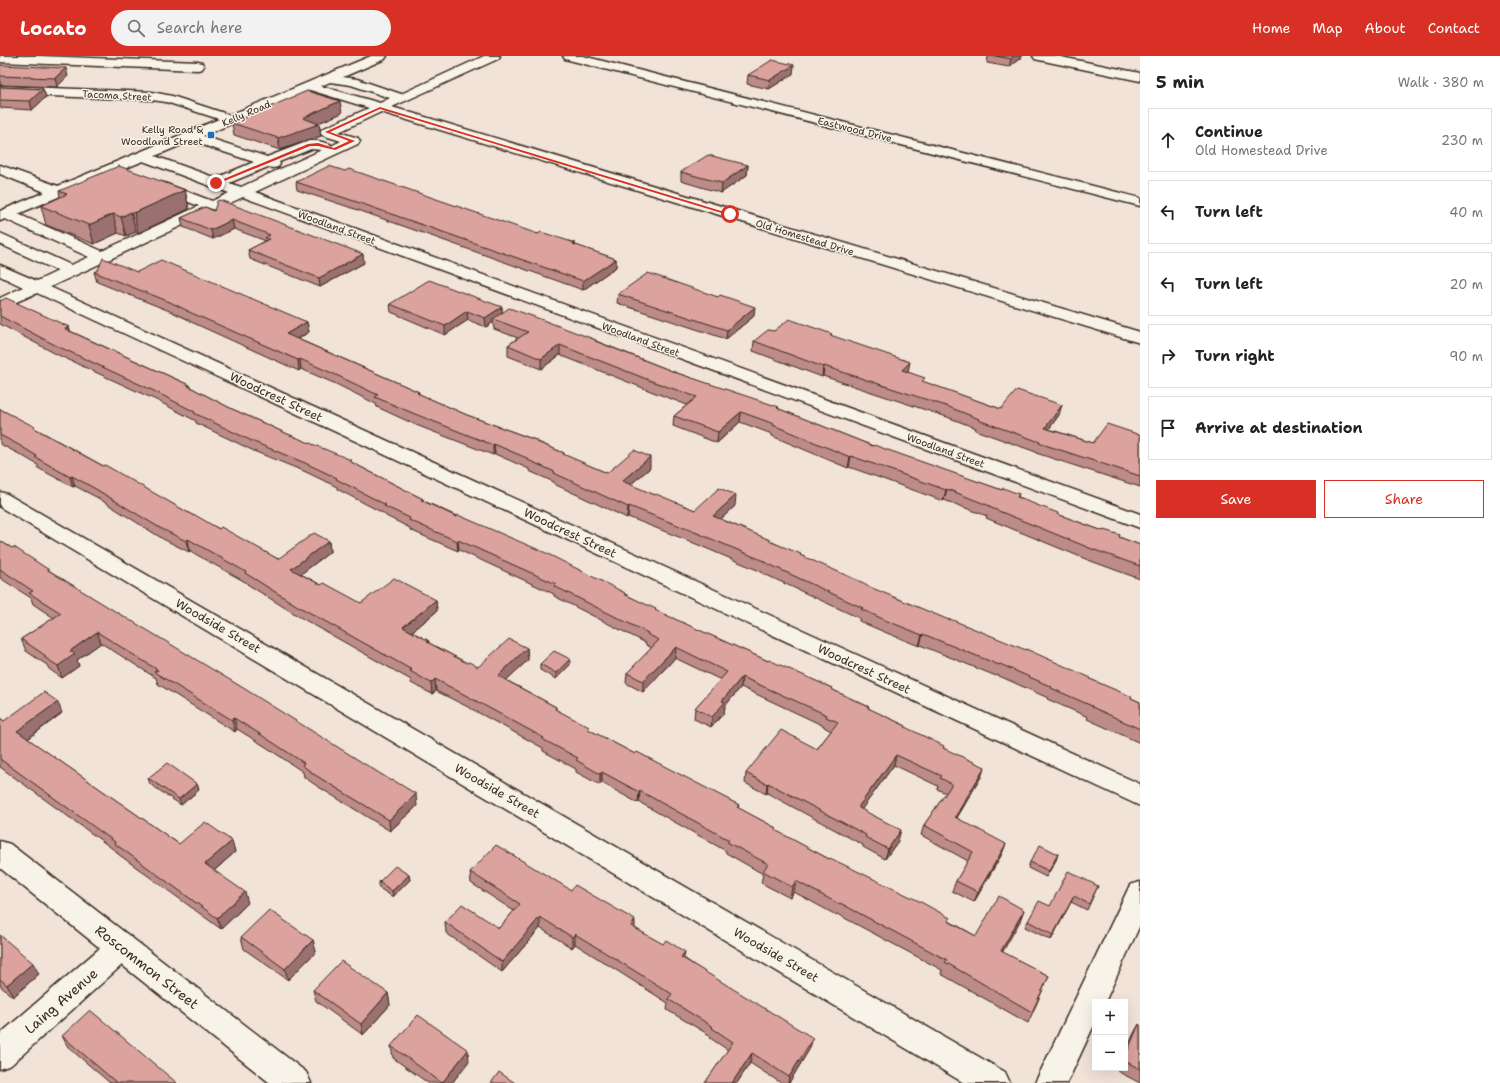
<!DOCTYPE html>
<html lang="en">
<head>
<meta charset="utf-8">
<style>
  body { margin:0; font-family:"Shantell Sans",sans-serif; background:#f2f2f2; color:#222 }
  .controls { position:absolute; right:12px; bottom:12px; display:grid; overflow:hidden; border-radius:0px; box-shadow:0 4px 16px #0002 }
  .controls button { width:36px; height:36px; display:grid; place-items:center; padding:0; border:0; border-bottom:1px solid #e0e0e0; background:#fff; color:#222; font:20px sans-serif }
  .stop { position:absolute; width:12px; height:12px; margin:-9px; border:3px solid #d93025; border-radius:50%; background:#fff }
  .stop.end { background:#d93025; border-color:#fff; box-shadow:0 1px 4px #0008 }
  .list { margin:0; padding:0; list-style:none }
  h2 { display:flex; justify-content:space-between; align-items:center; height:52px; margin:0; padding:0 16px; font-size:17px }
  h2 small { font-size:13px; font-weight:400; color:#767676 }
  .list li { display:grid; grid-template-columns:26px 1fr auto; gap:12px; align-items:center; box-sizing:border-box; height:64px; margin:0 8px 8px; padding:0 8px; border:1px solid #e0e0e0; border-radius:0px }
  .list b { display:block; font-size:15px; white-space:nowrap }
  .list p { margin:0; font-size:13px; white-space:nowrap; color:#767676 }
  .list em { font-size:13px; font-style:normal; color:#767676 }
  .actions { display:flex; gap:8px; padding:12px 16px }
  .actions a { flex:1; padding:9px 0; border:1px solid #d93025; border-radius:0px; text-align:center; font-size:14px; color:#d93025 }
  .actions .main { background:#d93025; color:#fff }
  .icon { flex:none; width:22px; height:22px; fill:none; stroke:currentColor; stroke-width:2; stroke-linecap:round; stroke-linejoin:round }
  .map { position:relative; flex:none; width:1140px; height:1027px; overflow:hidden }
  header { display:flex; align-items:center; gap:24px; box-sizing:border-box; height:56px; padding:0 20px; background:#d93025; color:#fff }
  header strong { font-size:19px }
  nav { display:flex; gap:22px; margin-inline-start:auto; font-size:14px }
  .search { width:280px; height:36px; background:#f2f2f2; display:flex; align-items:center; gap:10px; box-sizing:border-box; padding:0 14px; border-radius:22px; color:#767676; font-size:15px }
  main { display:flex }
  aside { flex:1; background:#fff }
  .map>svg:first-child { display:block }
  .lines { fill:none; stroke-linecap:round; stroke-linejoin:round }
  .minor-casing { stroke:#3b2a1e; stroke-width:3 }
  .minor { fill:#f7f3e8; fill-rule:evenodd }
  .wall { fill:#bd8b88; stroke:#3b2a1e }
  .shaded-wall { fill:#9a716f; stroke:#3b2a1e }
  .building { fill:#dca29e; stroke:#3b2a1e }
  .route { fill:#d93025 }
  .poi-dot { fill:#1f6fb2; stroke:#f7f3e8; stroke-width:1.5 }
  .labels { text-anchor:middle; stroke-width:3; stroke-linejoin:round; paint-order:stroke }
  .far-street-label { font-size:10px; fill:#3b2a1e; stroke:#f7f3e8 }
  .far-poi-label { font-size:10px; fill:#3b2a1e; stroke:#f7f3e8; text-anchor:end }
  .street-label { font-size:12px; fill:#3b2a1e; stroke:#f7f3e8 }
  .near-street-label { font-size:14px; fill:#3b2a1e; stroke:#f7f3e8 }
</style>
</head>
<body>
<header>
<strong>Locato</strong>
<div class="search"><svg class="icon" aria-label="search" viewBox="0 0 24 24"><circle cx="10" cy="10" r="6"/><path d="M15 15l6 6"/></svg>Search here</div>
<nav><a>Home</a><a>Map</a><a>About</a><a>Contact</a></nav>
</header>
<main>
<div class="map">
<svg width="1140" height="1027" viewBox="0 0 1140 1027">
  <rect width="100%" height="100%" fill="#f2e3d9"/>
  <filter id="ink" filterUnits="userSpaceOnUse"><feTurbulence type="fractalNoise" baseFrequency=".025" numOctaves="2"/><feDisplacementMap in="SourceGraphic" scale="8" xChannelSelector="R" yChannelSelector="G"/><feConvolveMatrix kernelMatrix="1 2 1 2 8 2 1 2 1" color-interpolation-filters="sRGB"/></filter>
  <g filter="url(#ink)">
    <g class="lines">
      <g class="minor-casing">
        <path id="minor" d="M0 0H39L198 6 202 7 204 10 202 13 198 14 0 6Z
          M371 0H387L385 3 343 21 357 23 401 38 484 0H500L498 3 392 51 1140 276V287L381 56 339 76 358 82 360 85 358 88 255 136 1140 458V472L243 141 50 231 1140 728V750L37 237 0 253V242L23 231 0 220V209L37 225 58 215 0 188V177L71 209 89 201 5 163 0 165V155L45 136 0 118V109L58 130 219 63 166 46 152 44 0 38V30L152 36 172 40 230 59ZM330 26 351 29 390 42 380 47 321 30ZM310 34 369 52 322 73 320 76 322 79 341 85 331 90 330 88 318 85H309L267 101 203 80ZM191 85 254 106 216 122 155 100ZM311 93 322 94 241 131 229 127 268 111 273 112 278 111 280 108 279 106ZM143 105 229 137 212 145 164 127 159 126 154 127 152 130 154 133 199 150 102 195 18 158Z
          M563 0H583L1140 142V150L565 3Z
          M1033 0H1056L1140 17V25L1039 4 1035 3Z
          M0 436 7 438 1005 1016 1010 1027H964L0 451Z
          M0 785 10 788 306 1016 311 1027H270L122 909 11 1009 0 1013V978L100 892 0 812Z
          M1140 826V869L1105 946H1095V967L1067 1027H1035L1130 829Z"/>
      </g>
      <use href="#minor" class="minor"/>
    </g>
    <path class="wall" d="M988 0H1023L1009 11 987 7Z
      M0 9 68 20 57 31 0 29Z
      M793 18 769 33 747 28 748 19Z
      M0 31 43 33 46 41 32 54 0 52Z
      M342 57 318 67 319 68 321 80 280 94 234 79 232 67Z
      M748 109 747 119 721 137 681 125V116Z
      M296 126 538 178 575 187V189L616 203V211L583 234 358 154 297 134Z
      M185 134 189 153 138 177 136 176 126 180 118 177 94 188 46 169 41 150 60 141 59 135Z
      M205 151 364 207 320 231 250 203 248 194 266 185 234 173 213 183 183 171 181 162Z
      M94 216H137L307 266 309 276 298 283 419 336V338L467 359 538 385V386L564 397V399L607 417 650 412 630 429 655 439 695 454 735 450 721 463 770 485 865 530 1090 623 1140 646V687L1087 663 1088 661 1047 643 1048 642 997 619 996 620 920 589 919 590 882 575 859 565V562L762 517V516L689 485 628 461 627 462 554 428V426L529 415V413L495 398 493 399 416 369 377 351 376 348 336 328 301 313 299 315 189 265V264L172 256 97 226Z
      M618 238 718 241 754 260 726 283 617 247Z
      M0 245 69 271 70 275 189 329 190 331 230 352 283 376 351 406 423 443 424 445 625 538 656 555 768 605 832 632 831 633 869 651V653L906 670 905 672 944 692 981 721 957 762 1002 798 974 846 952 835 956 825 968 805 921 779 924 769 946 737 937 733 938 730 894 709 861 754 898 785 885 803 863 791V789L767 737 766 738 745 727 746 717 817 693 831 675 824 671V670L741 631 725 650 724 657 711 671 694 663 695 652 721 624 675 602 643 636 626 627 627 617 652 592 646 589V587L554 540V538L459 494 458 495 410 474V472L386 460 385 458 337 433V431L306 416 256 396 196 367V365L156 344 56 298 0 268Z
      M390 248 502 251V257L596 284V285L677 317 779 353 873 390 1002 434 1019 438 1018 441 1024 443V445L1057 458 1103 475 1120 479 1119 481 1140 489V523L1088 504 986 462 987 460 944 444 943 445 880 422 849 411 848 412 772 380V378L740 366 717 387 673 370 674 360 687 349 653 336 560 299 541 313 508 300V289L518 282 494 273 493 266 486 271 468 264 445 279 391 256Z
      M774 275 832 280 908 316 924 326 1001 353 1059 359 1049 373 1093 387 1140 379V431L1036 397V396L975 374 976 372 947 361 823 320 822 321 753 295 754 285Z
      M0 353 194 460 278 503 329 485 330 496 301 518 321 529 361 547 436 544 437 555 412 576 429 585V587L467 607 478 611 527 592 528 604 506 624 556 651V654L589 674 635 698 739 749 738 752 776 772V775L829 803 950 862 949 865 976 880 1020 865 1002 896 1049 920 1028 967 941 918 942 914 837 858 836 859 794 836 790 842 761 827 763 818 726 797V795L639 746 638 747 602 727 600 729 576 716V713L543 695V692L468 651 436 635 432 638 411 627V624L298 560 247 528V527L190 495 189 496 163 483 98 442 75 430 73 431 38 412V409L21 399 0 388Z
      M0 485 49 514 50 515 417 750 390 775 317 730 304 721 303 716 266 691 237 673 235 676 158 628 156 622 101 587 77 604 79 610 62 622 49 613 47 609 26 595 21 583 54 562 33 548 31 542 0 522Z
      M540 608 570 609 556 623 540 614Z
      M62 657 28 683 179 788 232 785 235 796 214 815 248 847 221 873 118 798 117 796 0 711V662L4 665Z
      M148 722 197 728 199 734 181 749 150 728Z
      M1058 798 1056 804 1046 821 1028 812 1030 806Z
      M470 816 571 834 635 872 684 902 810 992 789 1027H781L750 1007 737 1027H705L728 994 710 982 711 980 667 954 668 947 575 888 572 892 540 872 502 916 446 877 445 866 499 872 514 855 471 827Z
      M409 819 410 824 393 841 379 832V826Z
      M1098 830 1087 854 1071 846 1051 884 1025 871 1028 865 1050 850Z
      M0 879 39 918 13 941 0 930Z
      M241 881 313 884 316 896 288 924 244 893Z
      M313 934 388 937 390 949 363 979 316 945Z
      M1139 968 1140 969V1027L1117 1015 1119 1012H1125V997L1133 979Z
      M62 980 177 1027H110L68 991Z
      M391 990 469 1005 452 1027H428L393 1002Z"/>
    <path class="shaded-wall" d="M1014 0H1023L1009 11 1011 3Z
      M794 9 793 18 769 33 770 24Z
      M66 12 68 20 57 31 55 22Z
      M43 33 46 41 32 54 30 45Z
      M340 45 342 57 314 69 319 68 321 80 280 94 278 82 303 62Z
      M748 109 747 119 721 137 722 127Z
      M185 134 189 153 138 177 134 157Z
      M131 156 136 176 126 180 121 161Z
      M113 158 118 177 94 188 89 169Z
      M232 164 234 173 213 183 211 174Z
      M363 198 364 207 320 231 319 222Z
      M616 203V211L583 234V225Z
      M502 251V260L493 263V266L486 271 485 262Z
      M755 251 754 260 726 283 727 274Z
      M467 255 468 264 445 279V270Z
      M307 266 309 276 288 288 286 278Z
      M69 271 71 281 65 273Z
      M560 289V299L541 313V303Z
      M300 303 301 313 299 315 298 304Z
      M910 306 908 316 900 324 902 314Z
      M824 310 823 320 822 321 823 311Z
      M1062 349 1059 359 1042 382 1045 372Z
      M741 356 740 366 717 387 718 376Z
      M494 388 495 398 493 399V389Z
      M851 400 849 411 848 412 850 401Z
      M650 401V412L622 436V425Z
      M72 420 75 430 73 431 70 421Z
      M947 433 944 444 943 445 946 434Z
      M736 439 735 450 712 471 713 460Z
      M629 450 628 461 627 462 628 451Z
      M188 483 190 495 189 496 186 485Z
      M458 484 459 494 458 495 457 485Z
      M329 485 330 496 293 524 291 513Z
      M436 544 437 555 404 582 403 571Z
      M97 576 101 587 77 604 79 610 62 622 58 610 70 595Z
      M923 578 920 589 919 590 922 579Z
      M676 591 675 602 643 636V625Z
      M527 592 528 604 498 632V620Z
      M570 603V609L556 623V617Z
      M742 621 741 631 725 650 724 657 711 671 712 661 722 645Z
      M435 623 436 635 432 638 431 627Z
      M58 646 62 657 22 687 17 675Z
      M234 662 237 673 235 676 232 664Z
      M896 699 894 709 856 761 859 750Z
      M985 711 981 721 951 771 955 761Z
      M602 716V727L600 729V718Z
      M768 727 767 737 766 738 767 728Z
      M197 728 199 734 181 749 179 743Z
      M640 735 639 746 638 747 639 736Z
      M416 738 417 750 390 775 389 764Z
      M901 774 898 785 885 803 888 793Z
      M232 785 235 796 209 819 205 808Z
      M1006 788 1002 798 974 846 978 836Z
      M1058 798 1056 804 1046 821 1049 815Z
      M409 819 410 824 393 841 392 835Z
      M796 825 794 836 790 842 792 831Z
      M245 836 248 847 221 873 217 862Z
      M1074 840 1071 846 1051 884 1053 879Z
      M1024 854 1020 865 997 906 1001 895Z
      M540 861V872L502 916V906Z
      M635 864V875L631 870Z
      M575 878V888L572 892V881Z
      M313 884 316 896 288 924 285 913Z
      M685 896 683 906 681 901Z
      M33 907 39 918 13 941 7 929Z
      M388 937 390 949 363 979 361 968Z
      M813 982 810 992 789 1027H788L789 1021Z
      M468 994 469 1005 452 1027H442Z
      M752 997 750 1007 737 1027H732Z"/>
    <path class="building" d="M996 0H1014L1011 3Z
      M772 4 794 9 770 24 748 19Z
      M0 9 66 12 55 22 0 20Z
      M0 31 43 33 30 45 0 44Z
      M307 35 340 45 303 62 319 68 278 82 232 67Z
      M708 99 748 109 722 127 681 116Z
      M119 110 185 134 134 157 131 156 121 161 113 158 89 169 41 150 67 138 59 135Z
      M329 110 345 115 349 113 538 178 541 176 575 187 573 188 616 203 583 225 357 146 296 126Z
      M220 144 363 198 319 222 248 194 269 183 265 182 270 179 232 164 211 174 181 162 205 151 214 155 217 145Z
      M103 202 137 216 161 204 307 266 286 278 419 336 417 337 467 359 538 385 537 386 564 397 563 398 607 417 634 394 650 401 622 425 655 439 656 438 695 454 719 432 736 439 713 460 770 484 769 485 801 498 800 499 866 528 865 529 949 564 950 563 1026 594V593L1091 622 1090 623 1132 641 1131 642 1140 646V673L1092 651V650L1051 632 1052 631 1000 608 999 609 923 578 922 579 885 564 861 553 863 552 764 506V505L690 474 629 450 628 451 554 417 555 416 528 404 529 403 494 388 493 389 415 358 375 341 378 339 334 318 300 303 298 304 187 255H188L170 246 94 216 98 214Z
      M648 217 718 241 720 239 755 251 727 274 618 238Z
      M429 224 502 251 485 262 467 255 445 270 390 248Z
      M6 242 69 271 65 273 189 329 188 330 230 352 283 376 351 404 349 405 423 443 421 444 457 461 458 459 546 497 625 537 624 538 656 553 655 554 768 605 769 604 832 632 831 633 869 651 868 652 906 670 905 671 944 690 943 692 985 711 955 761 1006 788 978 836 956 825 973 796 924 769 952 728 940 722 942 720 896 699 859 750V752L901 774 888 793 865 781 866 779 768 727 767 728 746 717 781 674 817 693 838 666 826 661 827 659 742 621 722 645 725 646 712 661 695 652 727 616 676 591 643 625 627 617 659 584 647 578 648 577 554 530 556 528 458 484 457 485 409 464 410 462 384 450 386 449 336 423 337 422 305 407 254 386 194 357 195 356 154 335 53 288 0 260V245Z
      M509 252 532 260 596 284 595 285 677 317 779 351 777 352 873 390 874 389 1002 434 1003 432 1019 438 1017 441 1024 443V444L1058 457 1057 458 1103 475 1104 474 1120 479 1119 481 1140 489V510L1092 493 989 451 990 450 947 433 946 434 882 411 851 400 850 401 773 369 774 368 741 356 718 376 674 360 697 341 654 326 560 289 541 303 508 289 528 276 493 263Z
      M789 263 832 278 830 279 910 306 902 314 925 322 922 325 1001 353 1017 334 1062 349 1045 372 1093 387 1107 368 1140 379V420L1039 387 1040 386 978 364 979 363 949 351 824 310 823 311 754 285 768 274 774 275Z
      M0 353 35 371 34 372 103 410 105 409 194 460 195 459 219 473 221 471 278 503 314 477 329 485 291 513 321 529 324 527 361 547 394 522 436 544 403 571 429 585 427 586 467 607 469 606 478 611 509 583 527 592 498 620 556 651 555 653 589 671 588 673 635 698 637 696 739 749 737 751 776 772 775 774 829 803 830 802 919 845 950 862 948 865 976 880 999 840 1024 854 1001 895 1049 920 1032 956 945 906 947 904 840 847 839 848 796 825 792 831 763 815 768 808 727 786 729 784 640 735 639 736 602 716 600 718 576 704 578 702 542 683 544 682 467 640 435 623 431 627 410 615 412 614 296 549 245 517 246 516 188 483 186 485 160 472 94 432 72 420 70 421 35 401 37 400 17 388 0 379Z
      M0 485 12 492 14 491 49 514H48L131 565H132L240 630 392 725 393 724 416 738 389 764 315 719 302 709 304 707 263 680 234 662 232 664 154 616 158 614 97 576 70 595 75 598 58 610 44 601 46 600 21 583 61 557 29 537 33 535 0 513Z
      M554 595 570 603 556 617 540 608Z
      M44 636 58 646 17 675 179 788 205 766 232 785 205 808 245 836 217 862 114 787 115 786 0 703V662L4 665Z
      M167 707 197 728 179 743 148 722Z
      M496 789 571 834 575 829 635 864 631 870 663 888 666 884 685 896 681 901 813 982 789 1021 752 997 732 1027H705L733 986 712 972 713 971 668 943 672 938 575 878 572 881 540 861 502 906 445 866 462 848 499 872 520 848 470 816Z
      M1040 789 1058 798 1049 815 1030 806Z
      M395 810 409 819 392 835 379 826Z
      M1068 815 1098 830 1089 848 1074 840 1053 879 1028 865 1039 845 1050 850Z
      M269 854 313 884 285 913 241 881Z
      M0 879 33 907 7 929 0 923Z
      M341 905 388 937 361 968 313 934Z
      M90 954 177 1027H117L62 980Z
      M418 959 468 994 442 1027 391 990Z
      M1139 968 1140 969V1013L1125 1005V1001Z
      M499 1016 515 1027H491Z"/>
  </g>
  <path class="route" d="M380 51 731 158H732L728 159 380 53 330 76 355 85 335 94 318 90H310L217 128 214 127 308 88 318 87 334 92 349 85 325 76Z"/>
  <rect class="poi-dot" x="207" y="75" width="8" height="8" rx="2"/>
  <g class="labels">
    <g class="far-street-label">
      <text transform="translate(117 39) rotate(3)" y="4">Tacoma Street</text>
      <text transform="translate(246 57) rotate(-23)" y="4">Kelly Road</text>
      <text transform="translate(855 73) rotate(14)" y="4">Eastwood Drive</text>
      <text transform="translate(337 171) rotate(20)" y="4">Woodland Street</text>
      <text transform="translate(805 181) rotate(17)" y="4">Old Homestead Drive</text>
      <text transform="translate(641 283) rotate(20)" y="4">Woodland Street</text>
      <text transform="translate(946 394) rotate(20)" y="4">Woodland Street</text>
    </g>
    <g class="far-poi-label">
      <text x="203" y="77">Kelly Road &amp;<tspan x="203" dy="12">Woodland Street</tspan></text>
    </g>
    <g class="street-label">
      <text transform="translate(276 341) rotate(25)" y="4">Woodcrest Street</text>
      <text transform="translate(570 477) rotate(25)" y="4">Woodcrest Street</text>
      <text transform="translate(218 570) rotate(30)" y="4">Woodside Street</text>
      <text transform="translate(864 613) rotate(25)" y="4">Woodcrest Street</text>
      <text transform="translate(497 735) rotate(30)" y="4">Woodside Street</text>
      <text transform="translate(776 899) rotate(30)" y="4">Woodside Street</text>
    </g>
    <g class="near-street-label">
      <text transform="translate(147 911) rotate(38)" y="5">Roscommon Street</text>
      <text transform="translate(61 945) rotate(-41)" y="5">Laing Avenue</text>
    </g>
  </g>
</svg>
<div class="controls">
<button>+</button>
<button>−</button>
</div>
<div class="stop" style="left:730px;top:158px"></div>
<div class="stop end" style="left:216px;top:127px"></div>
</div>
<aside>
<h2>5 min<small>Walk · 380 m</small></h2>
<ul class="list">
<li><svg class="icon" aria-label="ahead" viewBox="0 0 24 24"><path d="M12 20V5M6 11l6-6 6 6"/></svg><div><b>Continue</b><p>Old Homestead Drive</p></div><em>230 m</em></li>
<li><svg class="icon" aria-label="left" viewBox="0 0 24 24"><path d="M17 20v-9H6M10 6l-5 5 5 5"/></svg><div><b>Turn left</b></div><em>40 m</em></li>
<li><svg class="icon" aria-label="left" viewBox="0 0 24 24"><path d="M17 20v-9H6M10 6l-5 5 5 5"/></svg><div><b>Turn left</b></div><em>20 m</em></li>
<li><svg class="icon" aria-label="right" viewBox="0 0 24 24"><path d="M7 20v-9h11M14 6l5 5-5 5"/></svg><div><b>Turn right</b></div><em>90 m</em></li>
<li><svg class="icon" aria-label="arrive" viewBox="0 0 24 24"><path d="M6 21V4h12l-3 4 3 4H6"/></svg><div><b>Arrive at destination</b></div></li>
</ul>
<div class="actions"><a class="main">Save</a><a>Share</a></div>
</aside>
</main>
</body>
</html>
